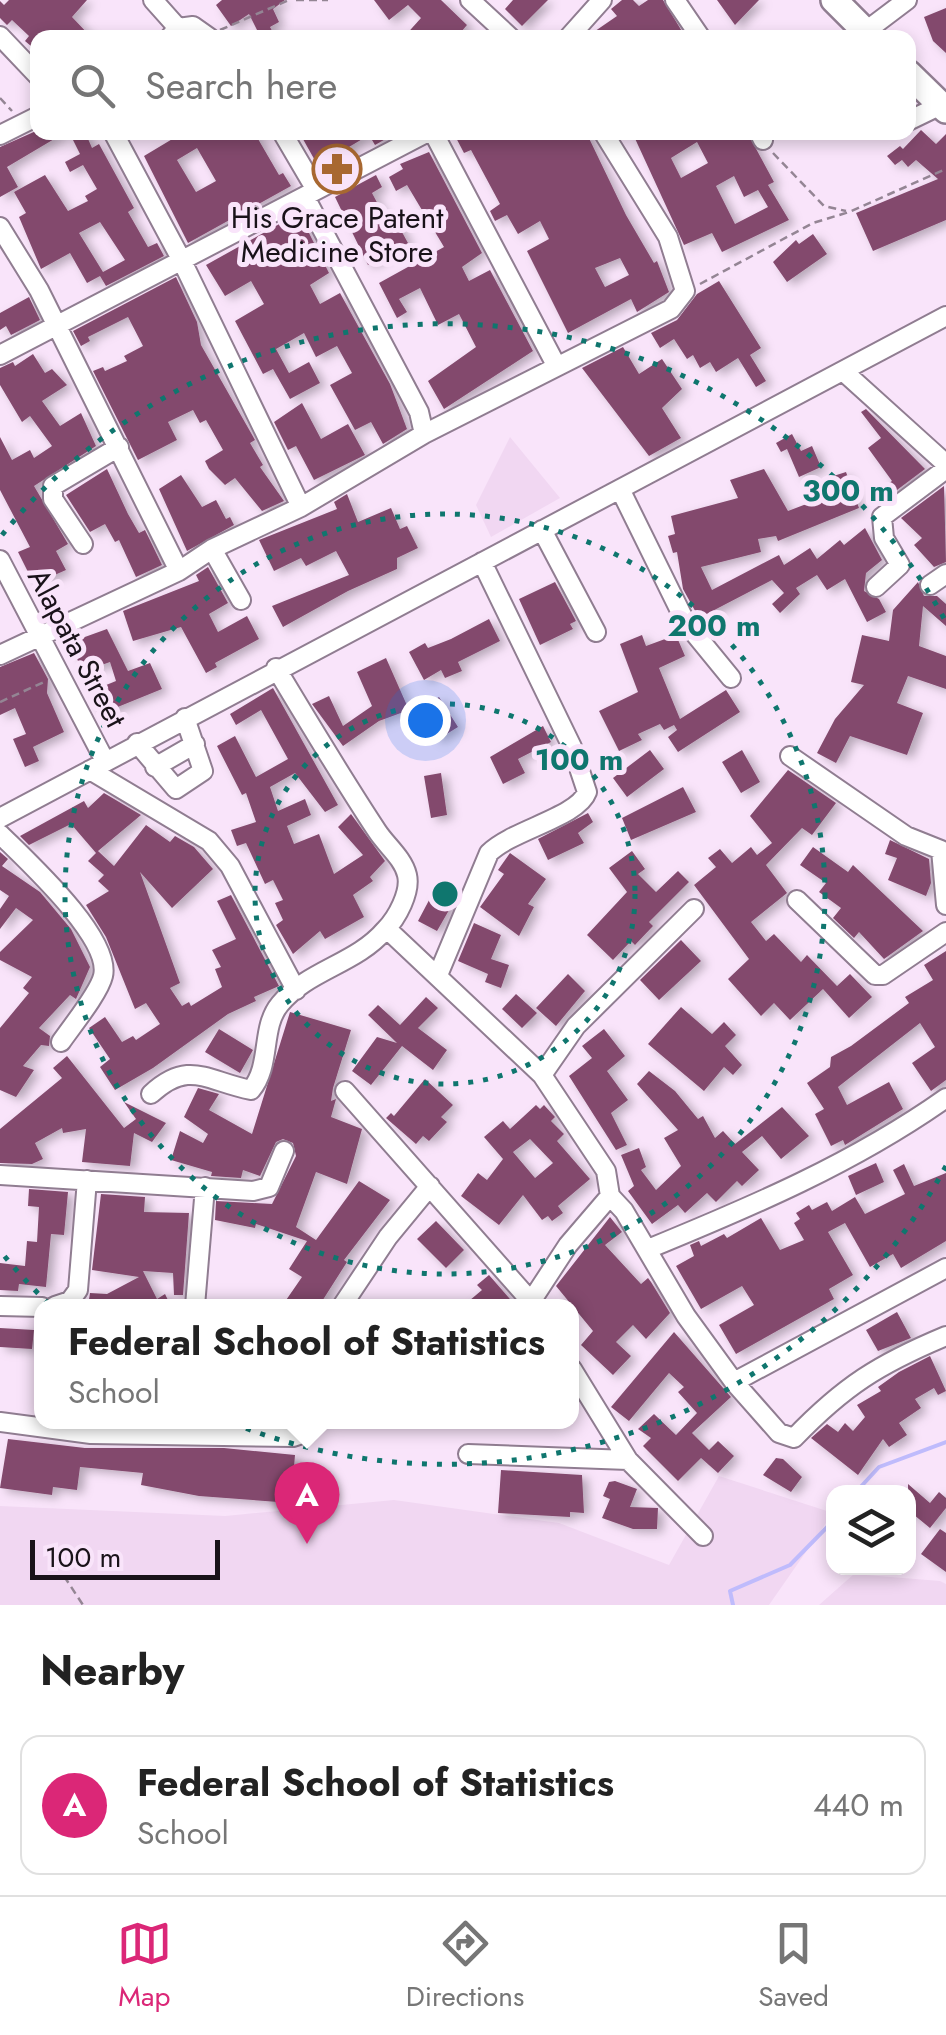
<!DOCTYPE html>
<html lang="en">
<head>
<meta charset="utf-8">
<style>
  body { margin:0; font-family:Jost,sans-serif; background:#f6f6f6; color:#222 }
  .controls { position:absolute; right:30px; bottom:30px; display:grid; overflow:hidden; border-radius:20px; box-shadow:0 5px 15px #0003 }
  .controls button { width:90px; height:90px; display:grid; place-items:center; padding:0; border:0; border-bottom:2px solid #e0e0e0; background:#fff; color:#222; font:50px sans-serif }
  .scale { position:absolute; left:30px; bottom:25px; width:190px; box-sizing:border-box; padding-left:10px; border:5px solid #191219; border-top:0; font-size:28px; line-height:35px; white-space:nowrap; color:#191219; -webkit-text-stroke:8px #f9e4fa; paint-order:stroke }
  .you { position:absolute; left:425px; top:720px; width:35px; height:35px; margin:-25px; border:8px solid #fff; border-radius:50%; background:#1a73e8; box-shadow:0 0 0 15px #1a73e833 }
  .badge { display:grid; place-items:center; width:65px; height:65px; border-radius:50%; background:#db2777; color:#fff; font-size:32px; font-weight:700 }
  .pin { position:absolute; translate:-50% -82px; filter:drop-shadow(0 2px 5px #0008) }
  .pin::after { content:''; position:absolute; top:52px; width:35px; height:30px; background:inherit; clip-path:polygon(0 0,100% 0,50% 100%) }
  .popup { position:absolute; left:34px; top:1299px; width:545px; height:130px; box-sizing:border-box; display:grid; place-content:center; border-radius:20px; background:#fff; filter:drop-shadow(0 2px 8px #0005); font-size:32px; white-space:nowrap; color:#767676 }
  .popup b { font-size:38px; color:#222 }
  .popup::after { content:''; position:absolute; left:50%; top:100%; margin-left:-20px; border:20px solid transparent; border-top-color:#fff }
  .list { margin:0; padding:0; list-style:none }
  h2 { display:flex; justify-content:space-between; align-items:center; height:130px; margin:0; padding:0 40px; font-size:42px }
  h2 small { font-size:32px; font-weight:400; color:#767676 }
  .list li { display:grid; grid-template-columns:65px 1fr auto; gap:30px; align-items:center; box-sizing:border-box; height:140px; margin:0 20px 20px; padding:0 20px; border:2px solid #e0e0e0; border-radius:20px }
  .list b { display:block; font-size:38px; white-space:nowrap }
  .list p { margin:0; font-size:32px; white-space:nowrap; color:#767676 }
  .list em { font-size:32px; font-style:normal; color:#767676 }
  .icon { flex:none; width:55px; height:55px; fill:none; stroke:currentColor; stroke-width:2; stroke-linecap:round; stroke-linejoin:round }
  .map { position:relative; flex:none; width:946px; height:1605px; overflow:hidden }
  .search { position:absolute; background:#fff; box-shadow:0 5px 15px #0003; left:30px; right:30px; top:30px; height:110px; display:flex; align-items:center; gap:25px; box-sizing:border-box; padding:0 35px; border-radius:20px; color:#767676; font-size:38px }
  .sheet { height:290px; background:#fff }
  nav { display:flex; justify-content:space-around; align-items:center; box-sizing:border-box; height:140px; border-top:2px solid #e0e0e0; background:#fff; font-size:28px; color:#767676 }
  nav a { display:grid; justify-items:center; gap:5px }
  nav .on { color:#db2777 }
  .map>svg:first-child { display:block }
  .built { fill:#f1d7f2 }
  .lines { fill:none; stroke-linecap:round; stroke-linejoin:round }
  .stream { stroke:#bfbbfc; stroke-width:4 }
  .building { fill:#834a6d; fill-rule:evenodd; filter:url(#shadow) }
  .minor-casing { stroke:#907d91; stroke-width:22 }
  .highway-casing { stroke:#907d91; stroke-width:30 }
  .path { stroke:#948594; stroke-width:2.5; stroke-dasharray:8 5; stroke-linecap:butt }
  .minor { stroke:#fff; stroke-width:18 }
  .highway { stroke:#fff; stroke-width:25 }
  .ring { fill:none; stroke:#0f766e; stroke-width:5; stroke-dasharray:5 10 }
  .labels { text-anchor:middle; stroke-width:10; stroke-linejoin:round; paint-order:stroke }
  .poi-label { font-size:30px; fill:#191219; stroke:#f9e4fa }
  .street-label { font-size:30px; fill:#191219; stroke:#f9e4fa }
  .centre { fill:#0f766e; stroke:#f9e4fa; stroke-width:5 }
  .ring-label { font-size:30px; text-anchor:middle; font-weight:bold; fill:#0f766e; stroke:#f9e4fa; stroke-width:10; stroke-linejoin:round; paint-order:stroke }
</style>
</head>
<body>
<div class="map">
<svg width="946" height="1605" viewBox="0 0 946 1605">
  <defs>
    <filter id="shadow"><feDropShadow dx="6" dy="3.5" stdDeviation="5" flood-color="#0004"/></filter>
  </defs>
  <rect width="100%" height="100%" fill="#f9e4fa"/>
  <path class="built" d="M510 437 560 498 491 537 476 505Z
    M719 1476 833 1513 769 1605H0V1506L225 1516 394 1500 559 1523 669 1565Z
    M854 1574 940 1581 946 1584V1605H819Z"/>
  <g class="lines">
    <path class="stream" d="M856 1492 879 1467 946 1442
      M733 1605 730 1591 790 1565 834 1520"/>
  </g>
  <path class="building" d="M9 0H87L72 17 92 38H38V52L25 41 29 36 12 20 7 25 0 18V1L4 5Z
    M222 0H285L273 9 279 22 270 27 276 38H261L249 14 231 26 216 5Z
    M374 0H441L467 25 456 38H403L421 18 408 5 389 20Z
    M513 0H548L522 26 505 9Z
    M622 0H633L639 6 648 0H663L686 38H585L617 16 611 9Z
    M717 0H759L735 25Z
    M946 8V53L933 41 924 17Z
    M921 130 936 144 946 134V220L873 251 856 213 938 179 916 160 908 167 902 160 895 165 887 156 900 146 903 149Z
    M36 131 66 132 7 167 18 187 0 197V147Z
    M69 132H85L92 148 99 144 134 208 128 212 148 247 157 243 164 256 106 286 100 276 87 283 70 253 41 269 19 217 26 213 14 192 45 175 68 211 88 201 85 196 97 189 83 165 70 172 65 162 80 154ZM100 222 125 260 103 272 79 233Z
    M184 132H254L279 175 283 173 291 186 188 243 144 156ZM197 148 216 181 196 192 177 160Z
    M299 132H398L375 145 369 135 349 147 354 157 322 173Z
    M453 132H586L626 215 654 263 657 261 669 292 637 312 631 299 568 333 527 251 549 239 540 221 518 234 507 215 495 221 490 211 500 204 471 150 464 153ZM620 258 629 275 605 287 595 268Z
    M632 132H747L774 182 768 185 789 220 722 252 712 233 684 245ZM697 142 708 163 681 178 671 158ZM734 176 744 197 758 190 768 207 735 224 716 186Z
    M429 152 482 253 462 267 469 281 490 270 533 351 444 409 428 381 476 347 459 314 438 325 420 288 399 299 407 312 397 318 379 283 444 247 407 185 396 191 389 177 403 169 400 164Z
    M376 175 382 187 372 193 390 227 397 223 408 243 368 265 335 197Z
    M299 213 329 273 310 285 320 304 340 293 390 384 407 429 383 444 371 422 355 430 330 385 352 373 337 346 316 357 304 333 276 349 289 373 309 362 320 383 290 399 273 369 263 374 235 321 264 304 251 281 225 296 206 265Z
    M813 234 827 254 787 282 773 262 796 240 799 244Z
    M176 277 197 322 201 345 255 440 250 443 263 465 260 467 284 501 262 511 235 478 225 485 209 469 205 461 223 450 206 420 200 423 193 410 168 422 177 440 138 460 93 371 103 367 105 371 127 361 124 356 143 346 128 317 88 337 90 341 81 346 73 331Z
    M719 281 761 348 750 355 766 381 756 387 738 358 716 372 710 362 700 368 693 355 687 359 674 339 660 348 651 333 677 320 697 294Z
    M29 297 40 320 11 335 6 326 0 330V313Z
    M623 347 639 374 662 359 682 389 662 408 681 438 649 456 582 368Z
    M33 354 45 373 52 369 67 385 42 401 60 426 81 413 96 446 34 486 68 544 56 551 66 570 34 584 18 552 30 547 0 490V437L12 460 30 450 34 458 52 446 30 416 22 422 0 385V368L13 362 15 366Z
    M302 403 321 439 348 424 365 455 314 480 296 446 288 450 274 422Z
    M866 409 925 469 889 496 883 487 892 481 868 448 881 438 861 412Z
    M792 434 801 451 812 446 821 467 799 477 787 449 781 452 776 443Z
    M107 469 128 514 139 533 145 530 162 565 136 577 119 540 115 542 105 524 90 532 66 495Z
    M764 469 788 511 830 495 824 479 846 472 859 508 778 541 776 536 758 539 761 552 701 567 712 590 779 555 784 565 810 548 817 559 840 540 844 545 865 528 882 560 866 573 864 591 879 599 886 612 867 622 845 579 827 590 817 575 796 588 800 594 780 613 772 604 784 593 772 580 699 618 683 589 677 552 673 553 668 536 675 534 671 516 738 498 730 480Z
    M181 475 202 507 216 500 226 519 230 517 234 525 187 551 159 489Z
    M944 486 946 562 934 567 914 545 922 538 901 518Z
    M347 494 358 522 391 508 400 529 407 526 418 548 397 558V569L348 591 283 627 272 606 349 575 336 551 306 566 301 558 274 571 259 540 337 509 334 502Z
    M208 567 228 603 209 614 218 632 247 616 259 639 215 663 217 667 206 673 181 627 133 641 123 611 199 581 196 575Z
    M555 582 576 621 570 624 573 629 540 645 519 599Z
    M918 582 924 596H937L946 604V626L923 606 919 646 946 656V689L908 676 897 703 923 713 907 755 850 736 836 763 817 753 835 719 864 685 851 682 862 635 889 641 893 610Z
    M489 619 500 641 458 662 462 671 445 678 441 670 424 680 409 652 425 643 428 648 451 639Z
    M107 629 128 671 150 663 162 689 98 715 89 692 116 681 110 662 82 672 71 642Z
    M642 635 646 646 676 635 685 656 659 668 680 719 726 690 740 712 678 752 668 737 677 730 674 725 664 730 660 724 638 734 642 740 619 751 599 711 638 692 620 644Z
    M34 653 48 679 47 693 64 732 33 747 39 761 25 767 13 739 26 734 15 708 0 715V667Z
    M386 658 409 710 379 721 343 746 312 704 329 696 343 726 372 706 357 672Z
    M273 688 338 805 325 812 295 773 270 787 278 811 305 799 311 815 287 826 294 844 319 834 334 874 363 855 338 827 351 814 385 861 370 877 373 881 353 895 364 917 325 939 320 931 293 954 276 925 283 920 275 903 283 900 273 880 265 884 246 843 237 846 231 830 256 822 246 793 242 795 217 746 235 736 256 777 288 759 261 710 236 725 230 714Z
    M439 697 458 727 437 740 418 710Z
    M543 726 551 742 518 759 525 773 503 784 490 757Z
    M650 750 664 769 627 797 613 778Z
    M742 750 760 782 741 793 722 762Z
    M788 770 836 803 812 835 802 828 766 865 787 893 751 922 766 941 774 934 801 962 807 955 837 986 850 974 872 997 849 1018 823 989 790 1020 774 1003 761 1016 728 979 749 959 694 885 716 867 708 858 720 849 732 863 751 847 757 855 772 843 750 816Z
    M441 773 447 815 431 818 424 776Z
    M683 787 696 812 631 840 622 818Z
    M104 793 141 815 98 851 114 866 146 825 170 842 175 836 194 847 213 869 172 908 140 872 180 983 170 988 182 1006 189 1002 191 1006 222 987 215 969 221 967 212 950 236 939 217 901 231 895 279 986 254 997 256 1001 228 1014 153 1068 115 1090 100 1067 110 1059 89 1028 105 1017 122 1042 133 1036 136 1040 160 1024 146 1003 135 1009 106 937 86 905 109 891 98 881 104 875 88 861 96 853 71 824 29 845 20 836 84 801 88 808Z
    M588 813 593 822 578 833 584 843 548 860 538 839Z
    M890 840 929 859 931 883 926 896 888 880 897 858 885 854Z
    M813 847 848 872 853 865 923 931 884 959 859 932 854 938 833 918 841 908 819 892 826 883 800 865Z
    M632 851 645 869 638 874 656 892 678 871 689 882 649 922 653 926 635 945 631 941 613 960 587 935 627 892 609 868Z
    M0 852 8 859 2 866 40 892 71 929 90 967 76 999 70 995 39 1028 50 1036 49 1046 41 1045 23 1066 34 1070 16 1097 0 1090V1028L29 993 23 988 32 977 0 960V952L33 920 16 908 0 929V909L9 896 0 890Z
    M510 853 546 879 528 904 534 907 519 936 480 907 504 874 498 870Z
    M436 887 456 898 437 931 418 921Z
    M474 923 501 935 491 959 509 965 501 988 485 982 488 974 458 961Z
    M681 940 701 961 659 1000 640 980Z
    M946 951V1080L931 1091 912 1063 935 1047 920 1023 838 1087 847 1105 889 1082 903 1109 845 1145 843 1140 831 1146 815 1114 824 1109 807 1083 830 1067 831 1057 851 1046 909 1003 905 997 933 980 924 965Z
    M568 974 585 991 556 1026 536 1008Z
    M516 994 537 1013 522 1028 502 1009Z
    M426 997 438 1008 418 1028 447 1050 433 1070 402 1046 371 1085 352 1071 377 1037 397 1043 368 1015 378 1005 400 1025Z
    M681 1007 712 1034 724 1022 736 1035 725 1046 742 1065 733 1075 724 1067 704 1091 648 1044Z
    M290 1012 351 1030 333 1088 331 1101 336 1099 331 1117 362 1129 347 1184 316 1172 296 1227 316 1240 359 1181 390 1200 344 1260 347 1262 319 1306H282L302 1277 289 1269 307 1241 256 1224 255 1228 215 1220 216 1201 272 1204 296 1156 293 1143 283 1139 276 1142 260 1176 243 1170 241 1178 211 1176 212 1172 171 1160 180 1131 203 1143 208 1134 184 1117 198 1088 219 1094 209 1110 252 1134Z
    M219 1029 253 1050 240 1073 205 1052Z
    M604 1029 625 1056 607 1071 628 1100 611 1113 627 1145 616 1150 569 1076 592 1058 582 1046Z
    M67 1056 124 1128 136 1119 124 1102 166 1123 152 1142 134 1133 130 1166 82 1162 86 1129 63 1133 62 1128 35 1143 43 1159 32 1164 0 1163V1129L62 1078 53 1068Z
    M649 1071 675 1091 698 1119 703 1116 715 1138 723 1131 735 1144 782 1107 809 1136 781 1159 762 1136 742 1152 759 1170 742 1186 737 1181 716 1202 707 1193 685 1213 678 1205 652 1224 628 1191 634 1186 621 1155 639 1148 646 1167 641 1170 656 1190 681 1166 664 1138 678 1130 637 1084Z
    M425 1079 453 1105 441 1117 447 1122 429 1141 423 1136 416 1144 386 1118 391 1113 394 1116Z
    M536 1105 540 1109 544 1105 555 1117 551 1121 564 1134 557 1141 590 1179 558 1206 563 1213 552 1221 548 1216 542 1220 523 1195 499 1225 461 1196 478 1173 487 1180 503 1159 484 1137 503 1121 510 1129ZM530 1139 553 1163 535 1178 513 1152Z
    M876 1163 884 1182 856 1195 848 1176Z
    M904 1164 914 1186 946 1173V1241L901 1268 893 1254 870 1267 845 1223 828 1232 853 1275 829 1289 834 1299 736 1354 719 1325 754 1305 742 1286 701 1309 676 1266 694 1256 690 1245 699 1241 701 1246 724 1234 727 1238 761 1218 780 1250 804 1240 794 1223 800 1219 796 1213 809 1205 812 1210 827 1202 832 1211 855 1197 865 1214 905 1194 893 1170Z
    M29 1189 68 1192 64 1235 51 1234 46 1287 19 1284 18 1291 0 1290V1263L25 1266 27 1241 37 1242 39 1207 28 1206Z
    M101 1194 145 1197 144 1212 189 1213 183 1295H174L173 1273 143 1271 157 1299 165 1294 171 1306H88L90 1293 107 1294 139 1277 92 1270Z
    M610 1217 622 1232 605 1245 641 1284 648 1278 651 1282 670 1313 646 1339 633 1325 616 1342 631 1356 613 1375 581 1345 593 1331 556 1286Z
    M436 1221 464 1250 446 1268 417 1239Z
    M489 1275 516 1306H463L482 1290 477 1285Z
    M897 1312 911 1338 878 1351 866 1330Z
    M0 1328 34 1330 32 1349 0 1347Z
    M674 1332 731 1397 692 1433 709 1450 718 1441 734 1456 718 1473 701 1458 678 1481 643 1446 651 1438 638 1429 654 1414 676 1435 697 1413 678 1392 684 1387 669 1373 629 1421 611 1407Z
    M930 1356 946 1391 938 1395 934 1388 915 1399 921 1408 899 1423 907 1435 889 1447 883 1439 858 1475 811 1438 827 1424 838 1432 845 1423 853 1431 865 1417 857 1405 881 1391 878 1387 899 1372Z
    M8 1439 85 1448H224L295 1455 291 1503 199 1496 141 1485 143 1473 80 1467 77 1490 53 1487 52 1495 0 1488Z
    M776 1458 783 1459 802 1477 791 1492 763 1475Z
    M501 1470 582 1475 584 1513 570 1512V1517L498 1513Z
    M615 1481 637 1489 630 1507 658 1508 657 1529H633L602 1518 610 1499 603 1496 609 1482Z
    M908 1484 930 1503 939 1492 946 1498V1508L930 1528 908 1510Z
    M940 1529 946 1533V1572L921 1554Z"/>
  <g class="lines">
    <g class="minor-casing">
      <path id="minor" d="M153 0 178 28
        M470 0 511 38
        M675 0 701 38
        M866 31 907 0
        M0 36 38 76
        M169 38 178 28 193 26 210 38
        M568 38 602 0
        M908 121 941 105
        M113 132 181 259 301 507
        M282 132 316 190
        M433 132 556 365
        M759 132 763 140
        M0 135 38 116
        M305 197 419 412 424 434
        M0 227 39 290 179 571
        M0 355 428 132
        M843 371 946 464
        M620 489 686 623 731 678
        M542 530 596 632
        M83 544 53 499V486L119 447
        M212 549 241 600
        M0 560 105 761
        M930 585 946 574
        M876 587 900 565 884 538 882 517 946 469
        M0 655 179 571 212 549 301 507 424 434 671 309 685 291 668 237 603 132
        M137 743 176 789 203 771 185 718
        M790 756 906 836 941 850 946 905
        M155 767 195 744
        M90 770 209 841 230 866 296 990
        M0 818 946 316
        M0 834C26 860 112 938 103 976 99 993 72 1026 61 1042
        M797 900 875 975H883L946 932
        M387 929 542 1075 606 1171 610 1196 624 1211 686 1316 734 1382 946 1268
        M438 975 489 853C512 830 578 817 587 792L572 747 482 562
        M542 1075 576 1026 694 909
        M345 1091 535 1306
        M151 1094C189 1059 206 1081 251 1090 272 1065 260 1028 280 1004 308 970 356 964 385 930 397 918 411 892 407 875 403 858 386 845 377 831 342 778 309 723 276 668
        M0 1175 253 1191 269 1187 284 1151
        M648 1249C753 1206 854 1163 946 1098
        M532 1300 568 1245 610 1196
        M0 1306 42 1307
        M55 1306 70 1301 78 1290 87 1180
        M195 1306 205 1187
        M342 1306 388 1237 430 1186
        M572 1369 628 1460 703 1536
        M734 1382 779 1433 794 1438C844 1386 879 1364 946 1336
        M0 1422 91 1434 293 1437 308 1432 314 1422
        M468 1454 628 1460"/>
    </g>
    <g class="highway-casing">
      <path id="highway" d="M834 0 872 38
        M908 73 946 110"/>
    </g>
    <path class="path" d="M296 0H328
      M220 30 289 0
      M0 98 12 111
      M773 153 824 206 846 211
      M700 284 813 223 849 212 946 169
      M0 702 44 682
      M64 1576 83 1605"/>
    <use href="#minor" class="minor"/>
    <use href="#highway" class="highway"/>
  </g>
  <g class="ring">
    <circle cx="445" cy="894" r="190"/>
    <circle cx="445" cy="894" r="380"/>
    <path d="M946 1166A570 570 0 0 1 2 1253M2 535A570 570 0 0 1 946 622"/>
  </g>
  <defs>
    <g id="pharmacy-ring" transform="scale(2.5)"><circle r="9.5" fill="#f9e4fa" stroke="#a86831" stroke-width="1.5"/><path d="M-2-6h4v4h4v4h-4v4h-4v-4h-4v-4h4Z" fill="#a86831"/></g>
  </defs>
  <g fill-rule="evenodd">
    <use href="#pharmacy-ring" x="337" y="169"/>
  </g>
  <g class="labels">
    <g class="poi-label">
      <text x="337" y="228">His Grace Patent<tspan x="337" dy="34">Medicine Store</tspan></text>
    </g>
    <g class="street-label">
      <text transform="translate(77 648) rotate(62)" y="10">Alapata Street</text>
    </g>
  </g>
  <circle cx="445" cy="894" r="15" class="centre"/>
  <g class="ring-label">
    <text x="848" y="501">300 m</text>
    <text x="714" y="636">200 m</text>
    <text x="579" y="770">100 m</text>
  </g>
</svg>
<div class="controls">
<button><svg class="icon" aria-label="layers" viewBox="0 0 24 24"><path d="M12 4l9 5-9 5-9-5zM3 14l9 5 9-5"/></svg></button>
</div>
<div class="scale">100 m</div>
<div class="you"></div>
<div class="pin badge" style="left:307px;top:1544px">A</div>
<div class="popup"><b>Federal School of Statistics</b>School</div>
<div class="search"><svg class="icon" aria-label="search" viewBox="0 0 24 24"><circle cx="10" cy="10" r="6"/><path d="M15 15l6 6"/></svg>Search here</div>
</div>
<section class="sheet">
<h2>Nearby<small></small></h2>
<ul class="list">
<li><span class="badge">A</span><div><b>Federal School of Statistics</b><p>School</p></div><em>440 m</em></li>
</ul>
</section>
<nav>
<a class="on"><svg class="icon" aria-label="map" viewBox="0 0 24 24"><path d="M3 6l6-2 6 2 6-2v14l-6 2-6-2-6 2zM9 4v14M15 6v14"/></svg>Map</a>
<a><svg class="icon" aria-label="directions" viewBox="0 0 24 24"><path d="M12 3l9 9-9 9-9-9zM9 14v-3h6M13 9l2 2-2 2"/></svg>Directions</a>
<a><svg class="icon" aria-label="saved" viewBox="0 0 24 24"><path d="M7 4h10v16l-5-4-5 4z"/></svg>Saved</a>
</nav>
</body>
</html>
